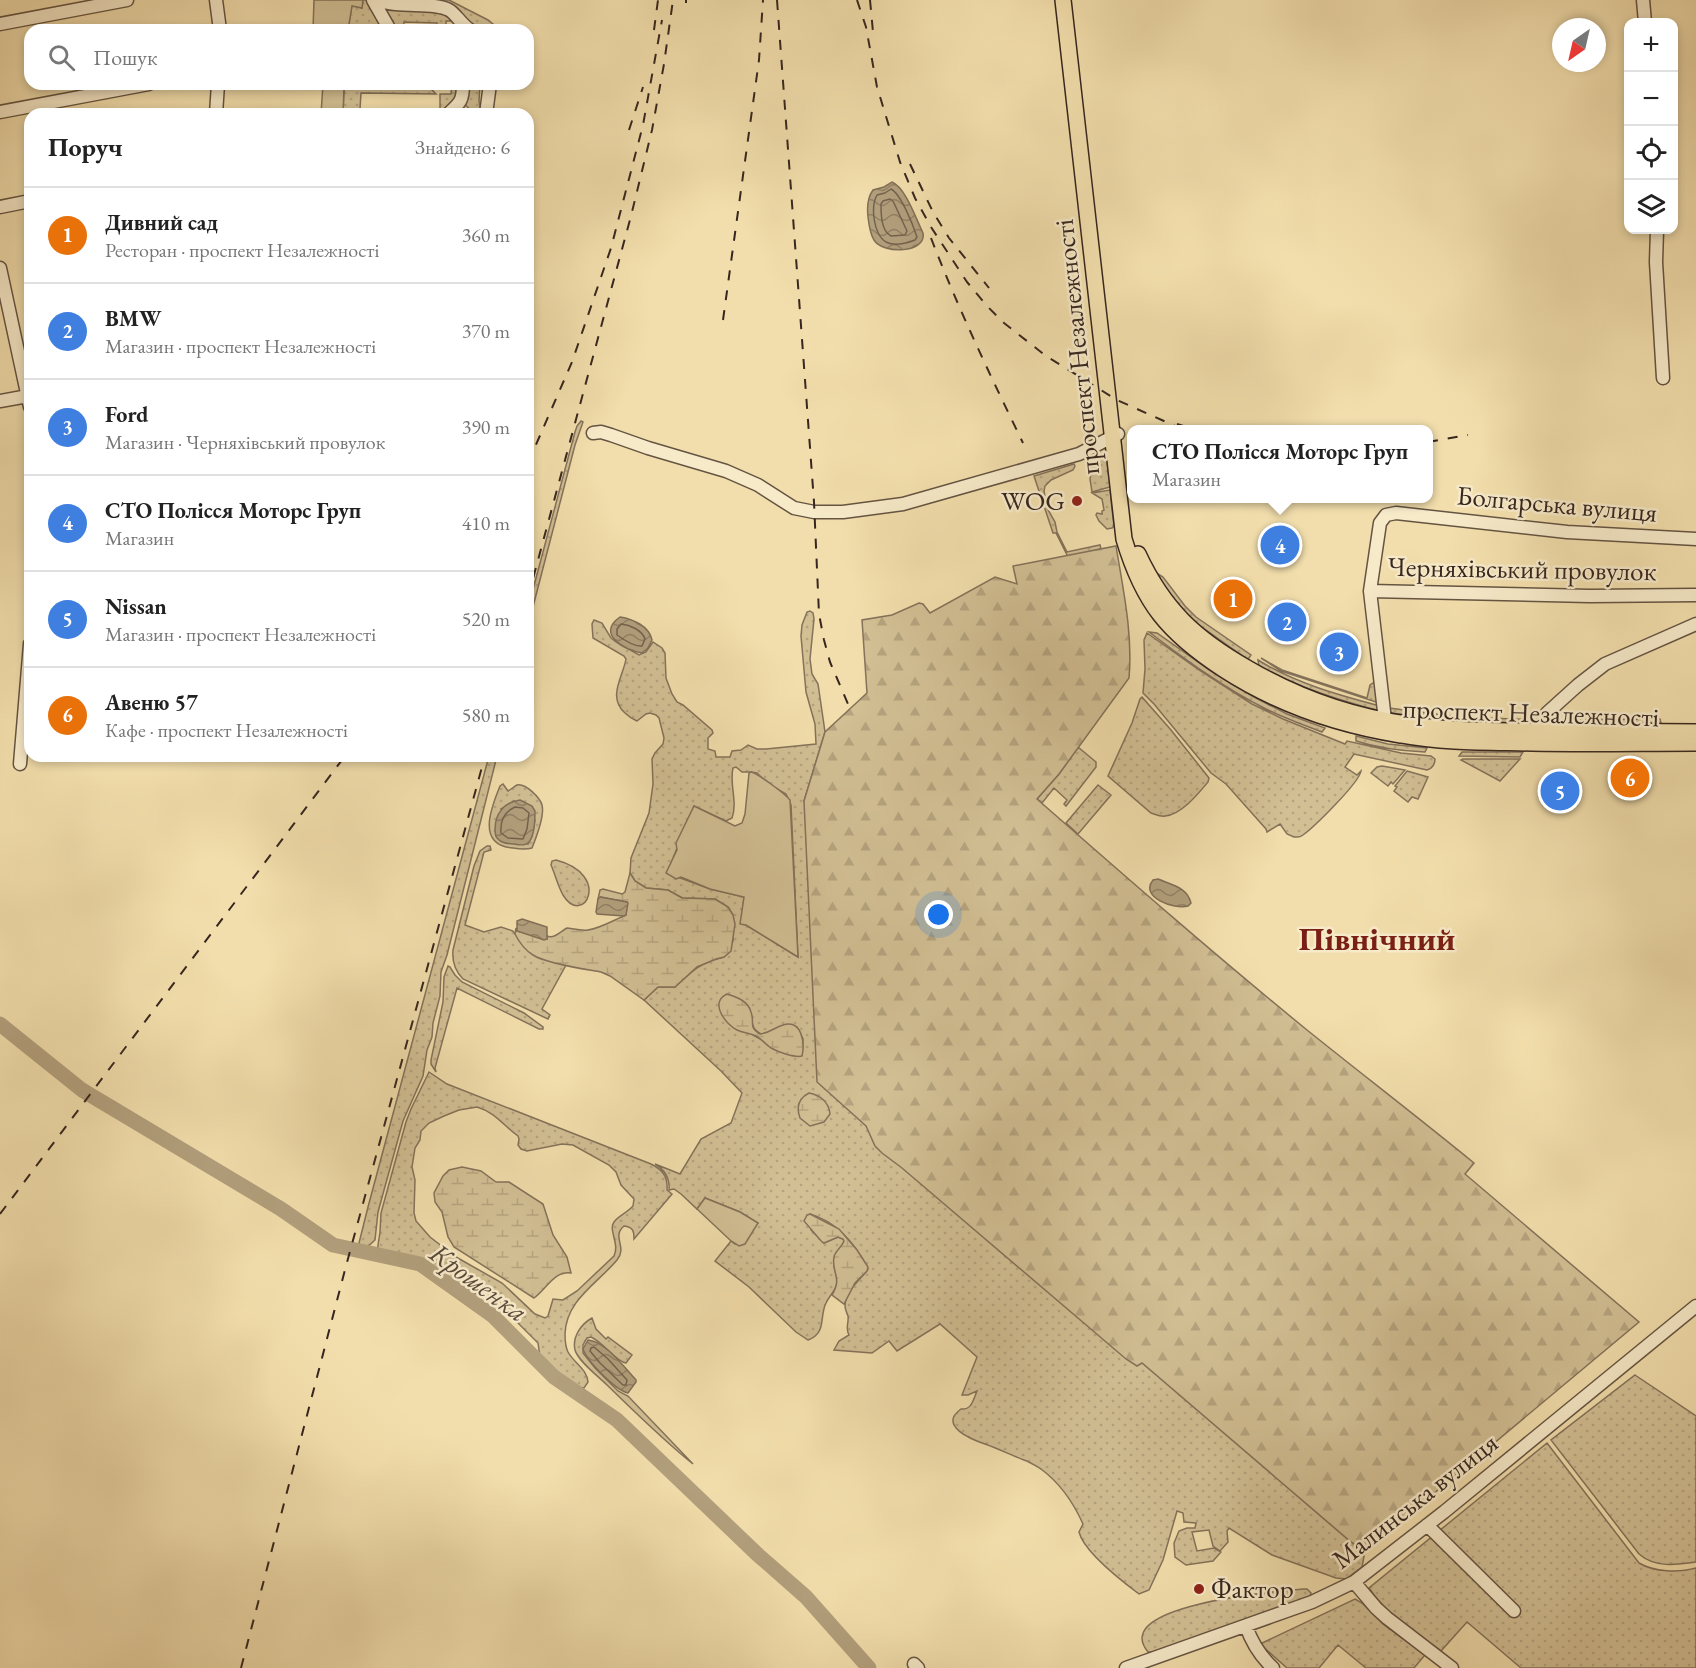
<!DOCTYPE html>
<html lang="uk">
<head>
<meta charset="utf-8">
<style>
  body { margin:0; font-family:"EB Garamond",serif; background:#f2f2f2; color:#222 }
  .controls { position:absolute; right:18px; top:18px; display:grid; overflow:hidden; border-radius:12px; box-shadow:0 3px 9px #0003 }
  .controls button { width:54px; height:54px; display:grid; place-items:center; padding:0; border:0; border-bottom:2px solid #e0e0e0; background:#fff; color:#222; font:30px sans-serif }
  .compass { position:absolute; left:1552px; top:18px; width:54px; height:54px; border-radius:50%; background:#fff; box-shadow:0 3px 9px #0003; rotate:214deg }
  .you { position:absolute; left:939px; top:915px; width:21px; height:21px; margin:-15px; border:4px solid #fff; border-radius:50%; background:#1a73e8; box-shadow:0 0 0 9px #1a73e833 }
  .badge { display:grid; place-items:center; width:39px; height:39px; border-radius:50%; background:#db2777; color:#fff; font-size:20px; font-weight:700 }
  .pin { position:absolute; translate:-50% -50%; border:3px solid #fff; box-shadow:0 2px 6px #0006 }
  .popup { position:absolute; left:1127px; top:425px; width:306px; height:78px; box-sizing:border-box; display:grid; place-content:center; border-radius:12px; background:#fff; filter:drop-shadow(0 2px 4px #0005); font-size:20px; white-space:nowrap; color:#767676 }
  .popup b { font-size:22px; color:#222 }
  .popup::after { content:''; position:absolute; left:50%; top:100%; margin-left:-12px; border:12px solid transparent; border-top-color:#fff }
  .list { margin:0; padding:0; list-style:none }
  h2 { display:flex; justify-content:space-between; align-items:center; height:78px; margin:0; padding:0 24px; font-size:26px }
  h2 small { font-size:20px; font-weight:400; color:#767676 }
  .list li { display:grid; grid-template-columns:39px 1fr auto; gap:18px; align-items:center; box-sizing:border-box; height:96px; padding:0 24px; border-top:2px solid #e0e0e0 }
  .list b { display:block; font-size:22px; white-space:nowrap }
  .list p { margin:0; font-size:20px; white-space:nowrap; color:#767676 }
  .list em { font-size:20px; font-style:normal; color:#767676 }
  .icon { flex:none; width:33px; height:33px; fill:none; stroke:currentColor; stroke-width:2; stroke-linecap:round; stroke-linejoin:round }
  .map { position:relative; flex:none; width:1696px; height:1668px; overflow:hidden }
  .search { position:absolute; background:#fff; box-shadow:0 3px 9px #0003; left:24px; top:24px; width:510px; height:66px; display:flex; align-items:center; gap:15px; box-sizing:border-box; padding:0 21px; border-radius:18px; color:#767676; font-size:22px }
  .panel { position:absolute; background:#fff; box-shadow:0 3px 9px #0003; left:24px; top:108px; width:510px; height:654px; border-radius:18px }
  .map>svg:first-child { display:block }
  .grass { fill:url(#grass-dots); stroke:#84725a; stroke-width:1.5; fill-rule:evenodd }
  .forest { fill:url(#forest-firs); stroke:#84725a; stroke-width:1.5 }
  .wetland { fill:url(#wetland-marsh); stroke:#84725a; stroke-width:1.5 }
  .garden { fill:#d2bf94; stroke:#84725a; stroke-width:1.5 }
  .water { fill:url(#water-waves); stroke:#806f57; stroke-width:1.5 }
  .lines { fill:none; stroke-linecap:round; stroke-linejoin:round }
  .shore { stroke:#74624e; stroke-width:1.5 }
  .river { stroke:#b29f7c; stroke-width:15 }
  .minor-casing { stroke:#655442; stroke-width:15 }
  .major-casing { stroke:#36261f; stroke-width:18 }
  .minor { stroke:#f7eac9; stroke-width:12 }
  .major { stroke:#f2deac; stroke-width:15 }
  .rail { stroke:#36261f; stroke-width:2; stroke-dasharray:10 10; stroke-linecap:butt }
  .poi-dot { fill:#8f2418; stroke:#f7eac9; stroke-width:2 }
  .labels { text-anchor:middle; stroke-width:5; stroke-linejoin:round; paint-order:stroke }
  .street-label { font-size:27px; fill:#36261f; stroke:#f7eac9 }
  .poi-label { font-size:27px; fill:#36261f; stroke:#f7eac9; text-anchor:end }
  .water-label { font-size:28px; font-style:italic; fill:#5b4a3b; stroke:#f7eac9 }
  .district-label { font-size:33px; font-weight:bold; fill:#7a1f14; stroke:#f7eac9 }
</style>
</head>
<body>
<div class="map">
<svg width="1696" height="1668" viewBox="0 0 1696 1668">
  <defs>
    <pattern id="grass-dots" width="8" height="8" patternUnits="userSpaceOnUse" patternTransform="scale(1.5)"><rect width="8" height="8" fill="#d2bf94"/><path d="M2 2h.1M6 6h.1" fill="none" stroke="#b5a47f" stroke-width="1.8" stroke-linecap="round"/></pattern>
    <pattern id="forest-firs" width="22" height="20" patternUnits="userSpaceOnUse" patternTransform="scale(1.5)"><rect width="22" height="20" fill="#d2bf94"/><path d="M5 1l3.5 6h-7zM16 11l3.5 6h-7z" fill="#b5a47f"/></pattern>
    <pattern id="wetland-marsh" width="20" height="14" patternUnits="userSpaceOnUse" patternTransform="scale(1.5)"><rect width="20" height="14" fill="#d2bf94"/><path d="M1 5h8M5 5V1M11 12h8M15 12V8" fill="none" stroke="#b5a47f"/></pattern>
    <pattern id="water-waves" width="16" height="10" patternUnits="userSpaceOnUse" patternTransform="scale(1.5)"><rect width="16" height="10" fill="#b29f7c"/><path d="M0 5q4-4 8 0t8 0" fill="none" stroke="#928165"/></pattern>
  </defs>
  <rect width="100%" height="100%" fill="#f2deac"/>
  <filter id="stains"><feTurbulence type="fractalNoise" baseFrequency=".00333" numOctaves="4"/><feColorMatrix values="0 0 0 0 .2 0 0 0 0 .09 0 0 0 0 .02 0 0 0 .5 -.17"/></filter>
  <radialGradient id="worn" r=".72"><stop offset=".6" stop-color="#630" stop-opacity="0"/><stop offset="1" stop-color="#630" stop-opacity=".3"/></radialGradient>
  <path class="grass" d="M363 0H368L387 30H348L352 5 362 8Z
    M392 0H449L488 20 500 30H475L451 8Z
    M383 7 447 12 451 20V21H446V28L455 29V30H437V23L404 22 403 30H393Z
    M340 84H420V88H430L436 94 361 93 360 109H367V114H355L353 110H350L349 114H343L344 88 340 87Z
    M452 84H461V96L444 114H440V94H451Z
    M466 84H480L479 101 481 111 479 114 474 113 463 103Z
    M581 421 583 422 575 445 528 626V608L575 432 577 426Z
    M1103 456 1107 460 1110 487 1092 492 1090 479 1092 467H1094L1098 458Z
    M1074 464 1075 466 1073 470 1051 480 1045 486 1044 491 1047 508 1055 522 1057 532 1067 552 1100 545 1101 549 1068 557 1056 533H1053L1034 476Z
    M1110 490 1114 526 1112 528 1107 529 1099 521 1096 515 1097 513 1102 514V511L1104 510 1102 499 1092 493Z
    M1158 574 1163 577 1185 606 1196 617 1251 655 1249 658 1247 659 1192 620 1167 591Z
    M810 611 813 613 814 619 810 659 812 674 818 684 825 732 804 801 974 1218 1351 1542 1365 1551 1362 1567 1346 1579 1336 1578 1272 1555 1229 1528 1227 1531 1228 1542 1220 1551 1213 1546 1209 1530 1192 1532 1197 1551 1214 1548 1221 1552 1213 1561 1186 1565 1175 1557 1174 1543 1179 1531 1187 1528H1195L1196 1523 1184 1522 1183 1513 1177 1511 1163 1560 1149 1590 1139 1594C1123 1582 1084 1552 1079 1532L1083 1524C1074 1504 1060 1483 1041 1469 1036 1466 1030 1462 1024 1460 1011 1455 999 1449 985 1444 973 1440 937 1426 961 1409 972 1410 973 1400 977 1391L968 1395H962L977 1357 940 1324 897 1351 889 1341 872 1353 834 1350 839 1341 849 1335C845 1328 849 1323 848 1316 847 1313 845 1310 845 1306 845 1290 860 1281 868 1269 856 1245 837 1222 810 1214L811 1230 824 1243 838 1237 843 1239 844 1241C842 1248 835 1256 834 1263 833 1269 838 1276 837 1282 836 1291 829 1296 826 1303 819 1317 827 1333 808 1340L796 1332 749 1287 715 1261 731 1241 735 1244 758 1223 740 1212 705 1198 697 1209 681 1194 674 1189 669 1190C670 1178 665 1170 655 1164L680 1174 701 1139 731 1123 742 1093 721 1071 644 1000 658 987H675C692 971 701 962 724 957L733 941V915L728 907 715 899 682 898 668 890 646 888 635 881 630 873 631 858 649 813 653 784 652 759 655 753 663 744 664 738 659 718 656 715 650 713 646 714 637 721C632 719 629 717 625 713 607 697 623 677 626 659L624 656 593 638 592 624 594 620 602 623 611 638 616 642 639 655 646 652 653 642 662 648 665 653 666 678 672 694 677 702 683 705 712 730 713 733 708 738V749L715 751 716 757H730L732 751 741 750 748 745 757 749H766L816 744 815 724 806 692 801 636 802 625 807 612ZM736 767 742 772H751L757 773 767 783 786 794 791 805 798 957 746 925 741 924 744 897 710 889 667 873 694 806 726 821 732 818C738 802 729 784 733 768ZM748 1006C754 1018 748 1027 761 1034 777 1033 781 1019 797 1027L803 1039 802 1055C780 1057 771 1044 753 1035Z
    M1149 632 1157 633 1211 671 1252 696 1287 714 1325 728 1322 732C1303 725 1284 718 1266 709 1224 688 1186 660 1149 632Z
    M1147 633 1199 670 1252 704 1283 719 1345 744 1347 741 1401 753 1431 756 1435 759C1435 764 1432 769 1427 770L1354 754 1345 767 1357 775 1361 771C1359 783 1314 827 1303 835 1299 838 1298 837 1294 837L1287 834 1280 824 1267 832 1266 829 1226 784 1211 773 1154 704 1143 693 1145 669 1144 640Z
    M1261 658 1282 670 1367 698 1370 685 1373 683H1376L1379 703 1281 671Z
    M1258 660C1295 683 1338 695 1380 706V711C1338 700 1297 687 1259 666Z
    M1142 697 1171 730 1209 778 1208 782C1198 794 1181 815 1165 816 1160 817 1155 814 1151 813L1108 776 1132 723 1140 699Z
    M1389 708 1450 716 1449 720 1391 713Z
    M1463 717 1539 720V724L1462 721Z
    M1660 719 1661 723 1548 724 1547 720Z
    M1356 736 1388 744 1427 748 1425 752C1402 751 1378 748 1356 741Z
    M1078 747 1096 762V767L1066 806 1064 804 1067 800 1054 788 1042 803 1037 799 1059 774Z
    M1462 752H1523L1520 757 1459 756Z
    M489 756H497L447 955 441 972 440 996 433 1023 432 1037 427 1050 423 1076 403 1121 378 1212 375 1240 364 1250 360 1248 359 1243 368 1207Z
    M1463 759H1520L1500 781 1461 760Z
    M1382 766 1405 770 1393 784 1391 782 1388 786 1371 773 1377 767Z
    M1407 771 1428 777 1418 799 1412 797 1408 802 1394 791 1397 787 1395 786Z
    M503 784 508 791C510 790 515 786 517 785 526 783 540 798 542 805 545 816 536 838 532 848 525 850 519 849 513 848 476 845 491 808 500 786ZM514 801 535 820 532 836 528 844 501 809Z
    M1098 785 1111 795 1078 834 1066 823Z
    M487 846H490L491 850 484 852 465 925 484 932 501 927 513 931C521 945 551 961 566 965L542 1009 550 1015 548 1019 463 979C455 971 452 960 453 950L474 866 480 851Z
    M556 860C613 875 583 928 563 895 558 886 555 874 551 865L552 861Z
    M448 966 450 967 455 975 462 982 524 1013 543 1027V1029H539L457 988 435 1068 436 1072 431 1064V1060L443 1002 444 977Z
    M429 1072 447 1084 651 1164C663 1170 668 1177 667 1190L672 1194 634 1239C634 1231 633 1227 624 1226 611 1237 628 1247 617 1260 598 1283 566 1300 565 1334 565 1340 565 1346 568 1352 574 1363 587 1369 588 1382L584 1388 578 1387 549 1368 540 1357 538 1343 501 1306 449 1280 432 1274 414 1264 393 1261 380 1256 377 1252 380 1232 381 1213 406 1122 411 1109ZM477 1107C495 1112 504 1126 518 1136L519 1139 518 1145 521 1149 527 1151 562 1144 573 1145 609 1165 616 1172 621 1185 634 1199 633 1206C628 1212 618 1216 614 1222 608 1231 620 1243 614 1256L577 1291 563 1300 553 1299 548 1316 545 1318 535 1314 502 1283 456 1257 430 1237 416 1221 414 1213 415 1180 412 1167 415 1148 420 1140 421 1131 429 1123 444 1116 459 1110Z
    M592 1318 596 1329 606 1339 608 1337 632 1355 626 1363C616 1362 603 1342 591 1337L587 1338 583 1345V1353L595 1368 618 1391 628 1396 693 1464C662 1439 635 1412 607 1385 598 1376 578 1361 575 1350 572 1337 581 1324 592 1318Z
    M1635 1375 1696 1416V1562C1676 1565 1655 1568 1639 1554L1551 1440Z
    M1547 1443 1639 1563C1654 1572 1679 1573 1696 1568V1668H1521L1467 1622 1441 1651C1415 1632 1387 1615 1369 1588Z
    M1304 1589H1307L1311 1593 1310 1596 1305 1599 1157 1652H1148C1108 1604 1282 1591 1304 1589Z
    M1355 1599 1362 1603 1383 1624 1425 1655 1414 1668H1366L1338 1645 1319 1668H1287L1260 1644Z"/>
  <path class="forest" d="M1116 546C1123 589 1133 634 1129 678L1059 774 1037 799C1126 877 1215 955 1307 1030 1363 1075 1419 1118 1474 1163L1465 1174 1639 1322 1365 1551 1351 1542 1142 1363 1137 1366 1126 1359 902 1168 882 1153 875 1146 866 1126 817 1082 804 801 825 732 867 693 862 620 892 615 919 603 923 604 930 613 995 577 1017 584 1013 566Z"/>
  <path class="wetland" d="M630 873 635 881 646 888 668 890 682 898 715 899 728 907 733 915 735 924 731 951 724 957 716 959 697 967 675 987H658L644 1000 610 976 601 972C584 969 547 964 533 955 525 950 519 942 515 934L516 928 517 931 547 939V936C555 939 561 931 567 928 574 929 582 931 588 930 601 928 614 920 626 915L627 902 601 897 598 899 600 890 603 889 622 894 625 892Z
    M727 994C737 997 748 1001 751 1012 755 1023 748 1027 760 1034 770 1033 775 1027 783 1025 802 1019 805 1043 802 1056 795 1058 778 1052 771 1048 765 1044 762 1039 756 1036 750 1033 743 1033 737 1030 725 1024 709 1002 727 994Z
    M809 1093C820 1095 829 1102 830 1114L824 1122 810 1126 800 1118C796 1107 799 1098 809 1093Z
    M462 1167 481 1171 496 1182H509L543 1204 553 1235 567 1257 571 1273C553 1271 547 1289 534 1298L454 1247 448 1237 442 1212 435 1202 434 1193 443 1176 449 1170Z
    M810 1214 839 1229 857 1250 868 1267 867 1271 855 1283 844 1304 832 1295C843 1277 831 1273 834 1257 835 1251 842 1247 844 1241L843 1239 838 1237 824 1243 822 1242 804 1221 807 1215Z"/>
  <path class="garden" d="M314 0H363L362 8 352 6 348 30H313Z
    M323 84H340V87L344 88 343 114H321Z
    M751 772C759 774 785 794 790 800L798 957 746 925 740 924 744 897 710 889 681 877 676 879 666 873 677 850 676 843 694 806 735 826 742 823 745 814 749 773Z
    M705 1198 740 1212 758 1223 745 1244 739 1246 731 1241 697 1209Z"/>
  <path class="water" d="M892 182C906 188 916 219 923 233 927 253 883 255 874 240 870 234 869 225 868 217 867 208 867 198 873 190L884 187Z
    M620 617C633 619 649 626 652 640L648 648 642 653C626 651 595 634 620 617Z
    M520 800 532 806 535 811C535 820 535 837 528 843 525 846 519 845 514 844 509 844 501 843 497 838 495 836 495 832 495 829 495 814 504 802 520 800Z
    M1158 879C1172 885 1187 887 1191 903L1188 906C1174 910 1139 897 1153 880Z
    M600 897 627 902 628 903 626 915 624 916 597 914 596 912 598 899Z
    M522 919 547 927V939L544 940 517 931V921Z
    M588 1340C605 1341 624 1367 636 1380V1382L628 1393C615 1390 587 1361 583 1349Z"/>
  <g class="lines">
    <path class="shore" d="M891 189C901 194 913 225 917 237L915 240C891 249 878 245 874 218 873 210 873 202 877 195L885 193Z
      M890 199 893 201 907 231 905 235 891 236C881 231 881 214 881 204L883 201Z
      M621 624C630 625 642 630 645 639L642 646C634 647 624 640 617 635V629Z
      M515 807 523 808 529 813 527 829 523 839 508 838 501 833C500 821 504 812 515 807Z
      M594 1347 608 1359 627 1380 626 1385H623L600 1363 590 1351 591 1348Z"/>
    <path class="river" d="M0 1024 82 1090 281 1209 333 1245 420 1264 493 1316 554 1377 617 1420 757 1554 806 1597 869 1668"/>
    <g class="minor-casing">
      <path id="minor" d="M216 0 220 30
        M373 0 390 30
        M378 0C399 9 432 1 449 10 455 13 461 24 470 30
        M1643 0 1645 22
        M0 24 127 0
        M0 112 149 84
        M216 114 218 84
        M448 114C460 103 463 101 463 84
        M486 114 490 84
        M0 207 30 201
        M1657 230 1656 262 1663 378
        M0 268 30 407
        M0 401 28 396
        M593 433 601 432 611 435 648 448 726 471 758 485 794 508 814 512H843L903 504 1079 454 1118 434
        M1370 591 1590 596 1696 595
        M1385 720 1370 591 1380 523 1386 515 1396 513 1567 532 1696 539
        M1544 731V718L1547 713 1578 685 1605 664 1696 624
        M20 764 30 644
        M1427 1525 1514 1611
        M1354 1582 1376 1608 1387 1618 1452 1668
        M1246 1626C1252 1643 1260 1656 1273 1668
        M914 1664 918 1668
        M1126 1668 1312 1602 1354 1582 1444 1512 1696 1306"/>
    </g>
    <g class="major-casing">
      <path id="major" d="M1063 0 1124 539C1143 603 1168 633 1223 669 1277 704 1338 725 1401 735 1444 743 1489 742 1532 743 1587 744 1641 743 1696 743
        M1138 554C1164 610 1196 639 1249 669 1297 697 1351 716 1406 724 1457 732 1509 731 1560 731 1605 731 1651 732 1696 732"/>
    </g>
    <use href="#minor" class="minor"/>
    <use href="#major" class="major"/>
    <path class="rail" d="M777 0 814 502 819 614 824 640 830 662 848 704
      M857 0 866 27 877 87 900 162 915 198 931 227 967 282 987 306 1004 323 1046 356 1117 400 1184 430
      M870 0 873 32
      M686 3V0
      M654 30 658 0
      M629 130 643 87
      M910 164 933 212 949 238 989 288
      M931 238C958 308 990 375 1023 443
      M723 320 759 60 763 0
      M1177 424 1197 430
      M1428 442 1468 435
      M528 463 572 362 611 248 643 125 662 20
      M528 597 631 216 652 130 664 64 673 0
      M0 1214 345 756
      M241 1668 346 1266 485 756"/>
  </g>
  <g class="poi-dot">
    <circle cx="1077" cy="501" r="6"/>
    <circle cx="1199" cy="1589" r="6"/>
  </g>
  <g class="labels">
    <g class="street-label">
      <text transform="translate(1077 347) rotate(-96)" y="9">проспект Незалежності</text>
      <text transform="translate(1557 504) rotate(5)" y="9">Болгарська вулиця</text>
      <text transform="translate(1522 569) rotate(1)" y="9">Черняхівський провулок</text>
      <text transform="translate(1531 713) rotate(2)" y="9">проспект Незалежності</text>
      <text transform="translate(1415 1501) rotate(-38)" y="9">Малинська вулиця</text>
    </g>
    <g class="poi-label">
      <text x="1065" y="510">WOG</text>
      <text x="1211" y="1598" text-anchor="start">Фактор</text>
    </g>
    <g class="water-label">
      <text transform="translate(479 1282) rotate(36)" y="10">Крошенка</text>
    </g>
    <g class="district-label">
      <text x="1377" y="950">Північний</text>
    </g>
  </g>
  <rect width="100%" height="100%" filter="url(#stains)"/>
  <rect width="100%" height="100%" fill="url(#worn)"/>
</svg>
<div class="controls">
<button>+</button>
<button>−</button>
<button><svg class="icon" aria-label="locate" viewBox="0 0 24 24"><circle cx="12" cy="12" r="6"/><path d="M12 2v4M12 18v4M2 12h4M18 12h4"/></svg></button>
<button><svg class="icon" aria-label="layers" viewBox="0 0 24 24"><path d="M12 4l9 5-9 5-9-5zM3 14l9 5 9-5"/></svg></button>
</div>
<svg class="compass" viewBox="-18 -18 36 36"><path d="M0-13l5 13h-10z" fill="#e53935"/><path d="M0 13l5-13h-10z" fill="#767676"/></svg>
<div class="you"></div>
<div class="pin badge" style="left:1233px;top:599px;background:#e8710a">1</div>
<div class="pin badge" style="left:1287px;top:622px;background:#3f7fe0">2</div>
<div class="pin badge" style="left:1339px;top:652px;background:#3f7fe0">3</div>
<div class="pin badge" style="left:1280px;top:545px;background:#3f7fe0">4</div>
<div class="popup"><b>СТО Полісся Моторс Груп</b>Магазин</div>
<div class="pin badge" style="left:1560px;top:791px;background:#3f7fe0">5</div>
<div class="pin badge" style="left:1630px;top:778px;background:#e8710a">6</div>
<div class="search"><svg class="icon" aria-label="search" viewBox="0 0 24 24"><circle cx="10" cy="10" r="6"/><path d="M15 15l6 6"/></svg>Пошук</div>
<section class="panel">
<h2>Поруч<small>Знайдено: 6</small></h2>
<ul class="list">
<li><span class="badge" style="background:#e8710a">1</span><div><b>Дивний сад</b><p>Ресторан · проспект Незалежності</p></div><em>360 m</em></li>
<li><span class="badge" style="background:#3f7fe0">2</span><div><b>BMW</b><p>Магазин · проспект Незалежності</p></div><em>370 m</em></li>
<li><span class="badge" style="background:#3f7fe0">3</span><div><b>Ford</b><p>Магазин · Черняхівський провулок</p></div><em>390 m</em></li>
<li><span class="badge" style="background:#3f7fe0">4</span><div><b>СТО Полісся Моторс Груп</b><p>Магазин</p></div><em>410 m</em></li>
<li><span class="badge" style="background:#3f7fe0">5</span><div><b>Nissan</b><p>Магазин · проспект Незалежності</p></div><em>520 m</em></li>
<li><span class="badge" style="background:#e8710a">6</span><div><b>Авеню 57</b><p>Кафе · проспект Незалежності</p></div><em>580 m</em></li>
</ul>
</section>
</div>
</body>
</html>
